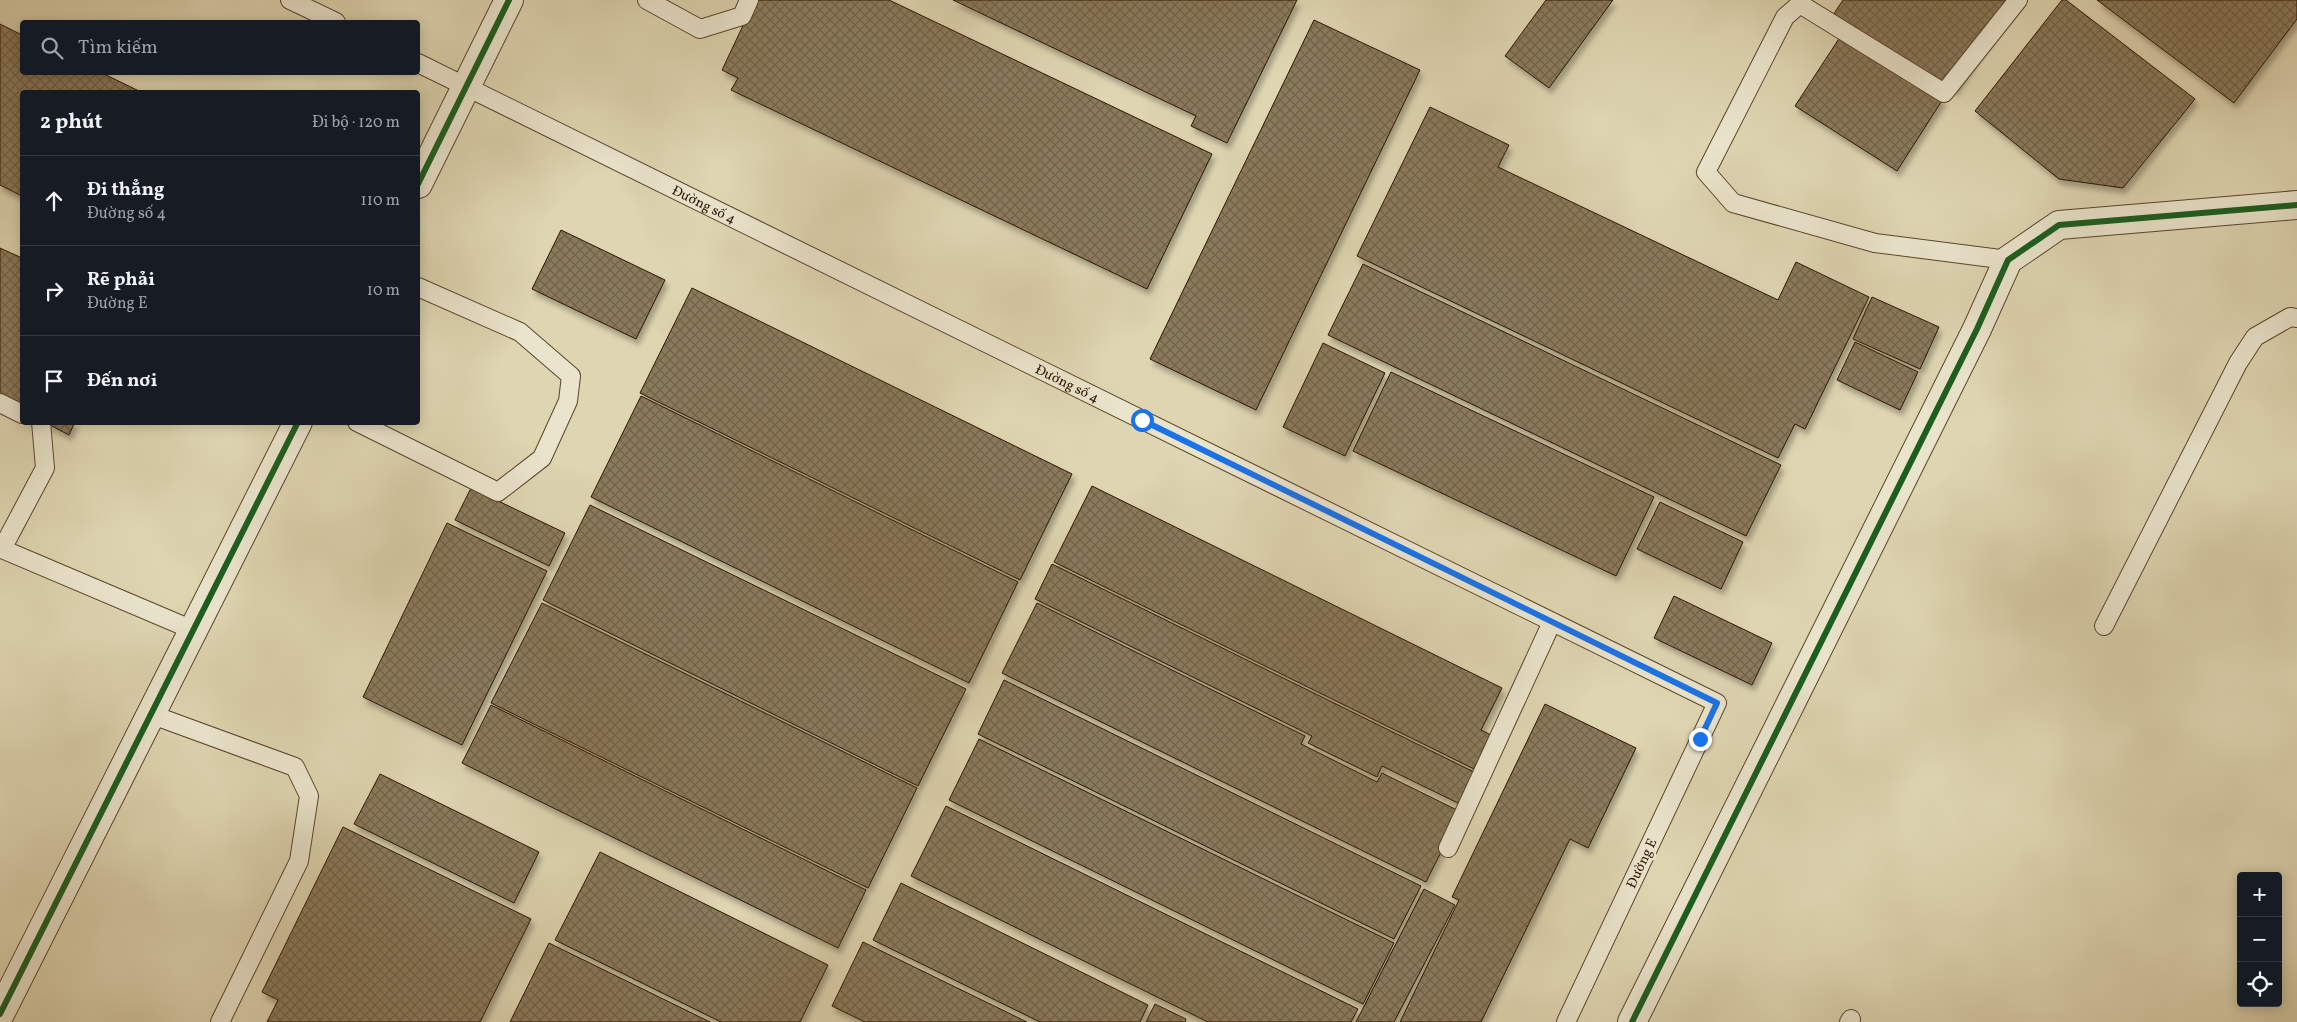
<!DOCTYPE html>
<html lang="vi">
<head>
<meta charset="utf-8">
<style>
  body { margin:0; font-family:Vollkorn,serif; background:#20242c; color:#f1f3f6 }
  .controls { position:absolute; right:15px; bottom:15px; display:grid; overflow:hidden; border-radius:5px; box-shadow:0 2px 12px #0003 }
  .controls button { width:45px; height:45px; display:grid; place-items:center; padding:0; border:0; border-bottom:1px solid #363941; background:#171b24; color:#f1f3f6; font:25px sans-serif }
  .stop { position:absolute; width:15px; height:15px; margin:-11px; border:4px solid #1a73e8; border-radius:50%; background:#fff }
  .stop.end { background:#1a73e8; border-color:#fff; box-shadow:0 1px 5px #0008 }
  .list { margin:0; padding:0; list-style:none }
  h2 { display:flex; justify-content:space-between; align-items:center; height:65px; margin:0; padding:0 20px; font-size:21px }
  h2 small { font-size:16px; font-weight:400; color:#9ea1a6 }
  .list li { display:grid; grid-template-columns:32px 1fr auto; gap:15px; align-items:center; box-sizing:border-box; height:90px; padding:0 20px; border-top:1px solid #363941 }
  .list b { display:block; font-size:19px; white-space:nowrap }
  .list p { margin:0; font-size:16px; white-space:nowrap; color:#9ea1a6 }
  .list em { font-size:16px; font-style:normal; color:#9ea1a6 }
  .icon { flex:none; width:28px; height:28px; fill:none; stroke:currentColor; stroke-width:2; stroke-linecap:round; stroke-linejoin:round }
  .map { position:relative; flex:none; width:2297px; height:1022px; overflow:hidden }
  .search { position:absolute; background:#171b24; box-shadow:0 2px 12px #0003; left:20px; top:20px; width:400px; height:55px; display:flex; align-items:center; gap:12px; box-sizing:border-box; padding:0 18px; border-radius:5px; color:#9ea1a6; font-size:19px }
  .panel { position:absolute; background:#171b24; box-shadow:0 2px 12px #0003; left:20px; top:90px; width:400px; height:335px; border-radius:5px }
  .map>svg:first-child { display:block }
  .building { fill:url(#building-cross-hatch); stroke:#2e1700; filter:url(#shadow) }
  .lines { fill:none; stroke-linecap:round; stroke-linejoin:round }
  .lane-casing { stroke:#5a462c; stroke-width:20 }
  .street-casing { stroke:#5a462c; stroke-width:30 }
  .lane { stroke:#eae4cc; stroke-width:18 }
  .street { stroke:#eae4cc; stroke-width:28 }
  .cycleway-casing { stroke:#eae4cc; stroke-width:9 }
  .cycleway { stroke:#1b5e20; stroke-width:6 }
  .route { stroke:#1a73e8; stroke-width:6 }
  .labels { text-anchor:middle; stroke-width:5; stroke-linejoin:round; paint-order:stroke }
  .street-label { font-size:14px; fill:#2e1700; stroke:#eae4cc }
</style>
</head>
<body>
<div class="map">
<svg width="2297" height="1022" viewBox="0 0 2297 1022">
  <defs>
    <pattern id="building-cross-hatch" width="8" height="8" patternUnits="userSpaceOnUse" patternTransform="scale(1.25)"><rect width="8" height="8" fill="#8a7a5c"/><path d="M0 0l8 8M0 8l8-8" fill="none" stroke="#71634a"/></pattern>
    <filter id="shadow"><feDropShadow dx="3" dy="5.5" stdDeviation="2.5" flood-color="#0004"/></filter>
  </defs>
  <rect width="100%" height="100%" fill="#ded5b1"/>
  <filter id="stains"><feTurbulence type="fractalNoise" baseFrequency=".004" numOctaves="4"/><feColorMatrix values="0 0 0 0 .2 0 0 0 0 .09 0 0 0 0 .02 0 0 0 .5 -.17"/></filter>
  <radialGradient id="worn" r=".72"><stop offset=".6" stop-color="#630" stop-opacity="0"/><stop offset="1" stop-color="#630" stop-opacity=".3"/></radialGradient>
  <path class="building" d="M755 0H889L1212 154 1147 289 731 90 738 78 722 70Z
    M953 0H1297L1227 143 1191 126 1196 116Z
    M1546 0H1613L1549 88 1505 56Z
    M1843 0H2011L1955 90 1833 15Z
    M2062 0H2066L2195 99 2123 188 2059 179 1975 111Z
    M2097 0H2297V19L2234 103Z
    M1314 20 1420 70 1256 410 1150 359Z
    M0 24 22 35V72H100L141 92H22V196L0 185Z
    M1842 34 1943 99 1897 171 1795 106Z
    M1430 107 1509 145 1498 167 1778 300 1796 262 1869 297 1805 429 1795 424 1778 458 1357 256Z
    M561 230 665 280 636 339 532 289Z
    M0 248 22 258V412L0 401Z
    M1363 264 1781 465 1746 536 1328 335Z
    M692 288 1072 474 1020 580 640 393Z
    M1872 297 1939 327 1920 369 1853 339Z
    M1855 342 1918 372 1900 410 1837 380Z
    M1323 343 1385 373 1345 456 1283 427Z
    M1391 372 1654 497 1616 576 1353 451Z
    M641 396 1018 582 969 683 591 497Z
    M44 422H75L69 435Z
    M1092 486 1502 688 1481 730 1491 735 1474 769 1054 562Z
    M471 488 565 533 549 566 455 520Z
    M1660 502 1743 542 1721 589 1637 549Z
    M590 505 966 689 918 786 543 600Z
    M447 523 547 571 462 745 363 697Z
    M1052 564 1480 775 1464 806 1382 766 1377 777 1308 743 1312 736 1035 599Z
    M1674 596 1772 643 1752 685 1654 638Z
    M542 603 917 788 868 888 491 703Z
    M1037 603 1305 736 1301 744 1377 782 1382 773 1461 812 1426 882 1002 673Z
    M1004 680 1421 886 1394 939 978 734Z
    M1545 704 1636 748 1588 848 1570 839 1481 1022H1400L1459 900 1452 897Z
    M491 705 866 890 838 948 462 763Z
    M979 739 1394 943 1363 1004 949 800Z
    M380 774 539 852 514 903 354 824Z
    M946 806 1358 1009 1351 1022H1208L911 876Z
    M343 827 531 919 480 1022H267L278 1000 262 992Z
    M600 852 828 965 800 1022H721L555 940Z
    M901 883 1148 1005 1140 1022H1040L873 940Z
    M1424 889 1455 905 1394 1022H1356Z
    M863 942 1027 1022H865L832 1006Z
    M549 943 710 1022H510Z
    M1155 1004 1186 1019 1185 1022H1146Z"/>
  <g class="lines">
    <g class="lane-casing">
      <g id="lane">
        <path d="M290 0 336 22"/>
        <path d="M647 0 700 29 742 16 749 0"/>
        <path id="s1" d="M418 63 1717 703 1566 1022"/>
        <path d="M2008 260 1875 243 1733 203 1706 172 1785 17 1800 4 1944 93 2018 0"/>
        <path d="M0 403 22 414"/>
        <path d="M41 422 45 468 2 549 193 630"/>
        <path d="M357 422 498 492 542 458 568 401 571 376 520 332 418 287"/>
        <path d="M2104 626 2238 363 2255 337 2290 317 2297 318"/>
        <path d="M150 714 295 767 309 796 299 861 220 1022"/>
        <path d="M1448 848 1552 622"/>
        <path d="M1849 1022 1851 1019"/>
      </g>
    </g>
    <g class="street-casing">
      <path id="street" d="M418 184 509 0
        M0 1014 298 422
        M1632 1022 1977 329 2008 260 2059 225 2297 205"/>
    </g>
    <use href="#lane" class="lane"/>
    <use href="#street" class="street"/>
    <g class="cycleway-casing">
      <path id="cycleway" d="M418 184 509 0
        M0 1014 298 422
        M1632 1022 1977 329 2008 260 2059 225 2297 205"/>
    </g>
    <use href="#cycleway" class="cycleway"/>
  </g>
  <g class="lines">
    <path class="route" d="M1142 420 1717 703 1700 739"/>
  </g>
  <g class="labels">
    <g class="street-label">
      <text dy="5" stroke="none"><textPath href="#s1" startOffset="319">Đường số 4</textPath></text>
      <text dy="5" stroke="none"><textPath href="#s1" startOffset="724">Đường số 4</textPath></text>
      <text transform="translate(1641 863) rotate(-65)" y="5">Đường E</text>
    </g>
  </g>
  <rect width="100%" height="100%" filter="url(#stains)"/>
  <rect width="100%" height="100%" fill="url(#worn)"/>
</svg>
<div class="controls">
<button>+</button>
<button>−</button>
<button><svg class="icon" aria-label="locate" viewBox="0 0 24 24"><circle cx="12" cy="12" r="6"/><path d="M12 2v4M12 18v4M2 12h4M18 12h4"/></svg></button>
</div>
<div class="stop" style="left:1142px;top:420px"></div>
<div class="stop end" style="left:1700px;top:739px"></div>
<div class="search"><svg class="icon" aria-label="search" viewBox="0 0 24 24"><circle cx="10" cy="10" r="6"/><path d="M15 15l6 6"/></svg>Tìm kiếm</div>
<section class="panel">
<h2>2 phút<small>Đi bộ · 120 m</small></h2>
<ul class="list">
<li><svg class="icon" aria-label="ahead" viewBox="0 0 24 24"><path d="M12 20V5M6 11l6-6 6 6"/></svg><div><b>Đi thẳng</b><p>Đường số 4</p></div><em>110 m</em></li>
<li><svg class="icon" aria-label="right" viewBox="0 0 24 24"><path d="M7 20v-9h11M14 6l5 5-5 5"/></svg><div><b>Rẽ phải</b><p>Đường E</p></div><em>10 m</em></li>
<li><svg class="icon" aria-label="arrive" viewBox="0 0 24 24"><path d="M6 21V4h12l-3 4 3 4H6"/></svg><div><b>Đến nơi</b></div></li>
</ul>
</section>
</div>
</body>
</html>
